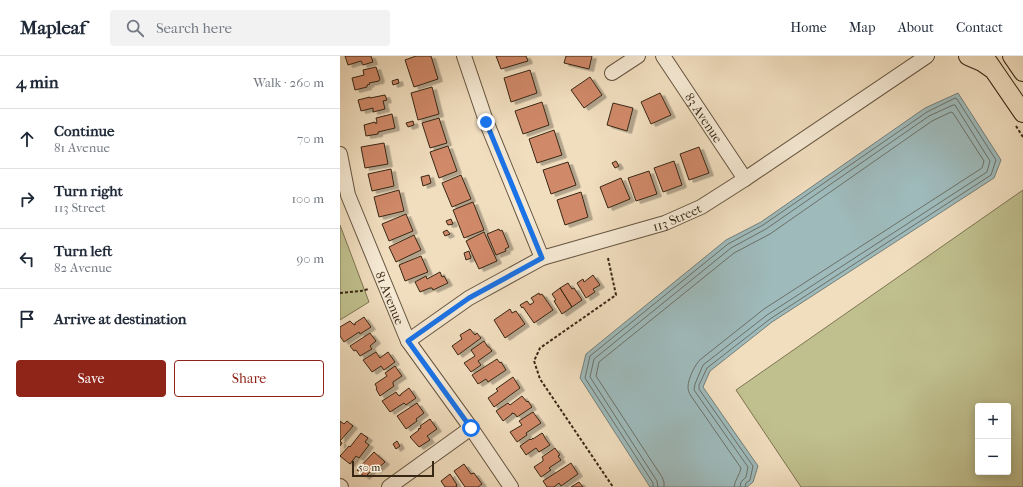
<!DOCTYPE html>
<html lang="en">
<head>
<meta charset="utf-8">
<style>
  body { margin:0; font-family:"IM FELL French Canon",serif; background:#f2f2f3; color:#1f2937 }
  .controls { position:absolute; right:12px; bottom:12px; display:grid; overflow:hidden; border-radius:4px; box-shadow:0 2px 10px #0003 }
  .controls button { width:36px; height:36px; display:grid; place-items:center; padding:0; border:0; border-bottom:1px solid #e0e1e3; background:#fff; color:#1f2937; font:20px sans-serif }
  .scale { position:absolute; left:12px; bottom:10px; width:82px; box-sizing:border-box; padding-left:4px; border:2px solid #382715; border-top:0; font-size:11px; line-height:14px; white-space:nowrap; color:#382715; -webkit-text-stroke:3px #f6ead5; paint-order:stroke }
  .stop { position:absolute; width:12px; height:12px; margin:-9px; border:3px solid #1a73e8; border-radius:50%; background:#fff }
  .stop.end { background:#1a73e8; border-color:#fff; box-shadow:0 1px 4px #0008 }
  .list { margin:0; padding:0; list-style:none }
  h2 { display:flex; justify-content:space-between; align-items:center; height:52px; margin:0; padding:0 16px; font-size:17px }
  h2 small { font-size:13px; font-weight:400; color:#747a83 }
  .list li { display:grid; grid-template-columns:26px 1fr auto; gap:12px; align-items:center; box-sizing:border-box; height:60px; padding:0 16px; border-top:1px solid #e0e1e3 }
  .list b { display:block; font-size:15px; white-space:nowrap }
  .list p { margin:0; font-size:13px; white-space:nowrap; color:#747a83 }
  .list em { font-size:13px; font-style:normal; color:#747a83 }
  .actions { display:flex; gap:8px; padding:12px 16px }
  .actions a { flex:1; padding:9px 0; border:1px solid #8f2418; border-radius:4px; text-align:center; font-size:14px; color:#8f2418 }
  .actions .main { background:#8f2418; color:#fff }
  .icon { flex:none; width:22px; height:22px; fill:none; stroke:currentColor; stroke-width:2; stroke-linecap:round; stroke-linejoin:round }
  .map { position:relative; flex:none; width:683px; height:431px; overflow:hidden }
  header { display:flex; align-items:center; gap:24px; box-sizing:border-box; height:56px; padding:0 20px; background:#fff; border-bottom:1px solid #e0e1e3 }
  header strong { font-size:19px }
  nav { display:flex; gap:22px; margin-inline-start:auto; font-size:14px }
  .search { width:280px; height:36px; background:#f2f2f3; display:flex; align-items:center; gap:10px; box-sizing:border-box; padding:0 14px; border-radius:4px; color:#747a83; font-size:15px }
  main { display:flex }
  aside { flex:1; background:#fff }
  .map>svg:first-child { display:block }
  .green { fill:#c0c08e; stroke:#7c7452; fill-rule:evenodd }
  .water { fill:#9ebabb; stroke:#757f79 }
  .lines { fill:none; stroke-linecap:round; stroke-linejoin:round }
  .shore { stroke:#6b7068; stroke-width:1 }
  .building { fill:#d08969; stroke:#382715; filter:url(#shadow) }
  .minor-casing { stroke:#665540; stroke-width:16 }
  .major-casing { stroke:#382715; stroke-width:20 }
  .path { stroke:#382715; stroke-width:2; stroke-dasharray:3 2; stroke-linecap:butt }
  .minor { stroke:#f6ead5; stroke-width:14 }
  .major { stroke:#f1debf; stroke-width:18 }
  .route { stroke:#1a73e8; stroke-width:5 }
  .labels { text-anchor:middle; stroke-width:3; stroke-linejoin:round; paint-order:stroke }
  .street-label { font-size:13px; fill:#382715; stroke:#f6ead5 }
</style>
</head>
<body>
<header>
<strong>Mapleaf</strong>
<div class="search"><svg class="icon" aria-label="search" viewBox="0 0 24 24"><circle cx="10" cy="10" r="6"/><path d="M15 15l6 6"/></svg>Search here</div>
<nav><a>Home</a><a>Map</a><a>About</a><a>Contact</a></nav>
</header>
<main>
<aside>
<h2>4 min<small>Walk · 260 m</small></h2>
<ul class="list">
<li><svg class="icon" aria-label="ahead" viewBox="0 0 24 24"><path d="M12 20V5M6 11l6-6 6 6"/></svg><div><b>Continue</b><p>81 Avenue</p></div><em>70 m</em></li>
<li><svg class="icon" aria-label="right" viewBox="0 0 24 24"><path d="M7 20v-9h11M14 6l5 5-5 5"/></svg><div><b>Turn right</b><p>113 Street</p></div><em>100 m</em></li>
<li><svg class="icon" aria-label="left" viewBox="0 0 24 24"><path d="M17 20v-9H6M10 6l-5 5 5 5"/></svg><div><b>Turn left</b><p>82 Avenue</p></div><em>90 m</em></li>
<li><svg class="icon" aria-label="arrive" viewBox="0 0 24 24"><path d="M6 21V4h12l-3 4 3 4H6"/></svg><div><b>Arrive at destination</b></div></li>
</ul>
<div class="actions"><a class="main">Save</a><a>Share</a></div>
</aside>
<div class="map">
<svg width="683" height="431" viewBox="0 0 683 431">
  <defs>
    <filter id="shadow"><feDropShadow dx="4.5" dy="2.5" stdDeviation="0" flood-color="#0004"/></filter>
  </defs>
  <rect width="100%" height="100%" fill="#f1debf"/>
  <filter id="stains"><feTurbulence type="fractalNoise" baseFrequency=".005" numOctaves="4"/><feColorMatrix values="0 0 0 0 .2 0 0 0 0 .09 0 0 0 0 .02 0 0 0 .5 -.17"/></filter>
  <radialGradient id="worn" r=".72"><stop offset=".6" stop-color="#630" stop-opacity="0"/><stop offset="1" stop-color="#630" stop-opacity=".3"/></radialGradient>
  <path class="green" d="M683 134V431H461L396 334ZM638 350H668V416H638Z
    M0 169 29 246 0 264Z"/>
  <path class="water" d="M618 37 661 104 654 122 432 266 370 315 363 331 418 410 413 426 407 431H310L240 322 246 298 386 184 421 166 585 52Z"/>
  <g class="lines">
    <path class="shore" d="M313 431V427L245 322 250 300 388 188 423 169 587 56 615 42 617 43 656 104 651 119 430 263 367 312 359 329V333L413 410 410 424 406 427 405 431
      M318 431 317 425 250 321 254 303 391 192 426 173 589 60 613 49H615L650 105 647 116 427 259 363 309 355 328 354 334 408 411 406 421 401 426 400 431
      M324 431V426L322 421 256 320 259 306 394 197 430 178 592 65 611 56 613 57 644 105 642 112 424 253 361 303C355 308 348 323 348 331 348 334 349 337 351 340L401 412C400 419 395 423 394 431"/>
  </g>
  <path class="building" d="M5 0H31L33 6 23 9 21 5 8 9Z
    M76 0H91L98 23 74 31 65 4Z
    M156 0H186L188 5 161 13Z
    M226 0H252L249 13 224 7Z
    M36 11 40 23 39 25 29 27 30 28 27 29V31L15 34 12 22 24 19 23 14Z
    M190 14 197 37 171 46 164 22Z
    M250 21 262 39 244 52 231 34Z
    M58 23 59 27 53 29 52 25Z
    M92 31 99 58 78 64 71 37Z
    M320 37 331 59 311 68 301 46Z
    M45 39 47 44 43 45 45 53 33 56V52L21 55 18 44 30 41V42Z
    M202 46 209 69 183 78 175 55Z
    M273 47 293 52 287 75 267 69Z
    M52 58 55 72 38 76V78L26 80 24 69 35 66 36 68 37 66 36 62Z
    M99 62 107 87 90 92 82 67Z
    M73 65 74 69 68 71 66 67Z
    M214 74 222 99 197 107 189 83Z
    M44 87 48 108 25 112 21 91Z
    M108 90 117 115 99 122 90 96Z
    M359 91 369 117 349 124 340 98Z
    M276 105 279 110 275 112 272 107Z
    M334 105 342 129 323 136 314 112Z
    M228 106 236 129 211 138 203 114Z
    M51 113 54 130 32 135 28 118Z
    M309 115 317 138 296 145 288 122Z
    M89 119 91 127 83 130 81 121Z
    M121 119 131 143 112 151 102 127Z
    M281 122 290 143 268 152 260 131Z
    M59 134 64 155 39 161 34 141Z
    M241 136 248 161 225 169 217 144Z
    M133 146 144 174 124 182 113 154Z
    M66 158 73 175 49 185 42 168Z
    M111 163 113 168 108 169 106 165Z
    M159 173 160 175 162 174 169 191 165 193 166 195 156 199 147 178Z
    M107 174 110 178 105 180 103 176Z
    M144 176 157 205 139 213 126 185Z
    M74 179 81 194 56 206 49 191Z
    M129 195 131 202 126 204 124 197Z
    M81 200 88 216 65 225 59 209Z
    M100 216 102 221 104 220 108 227 93 234 92 232H90L80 236 75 226 86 220 87 223Z
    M253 219 260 229 253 233 255 236 246 242 237 227 243 223 244 226Z
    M228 227 232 233 234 232 242 244 232 251 220 232Z
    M220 232 232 251 222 258 214 245 216 244 212 238Z
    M199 237 200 239 202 238 213 254 194 267 183 251 182 252 180 249 187 245 190 249 194 246 191 242Z
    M170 253 172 257 176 255 185 268 165 282 154 264Z
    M24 261 31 271 20 278 19 276 4 286 0 280V271L10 265 13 268 15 269V267Z
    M130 273 135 279 137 277 141 282 118 299 112 290 122 283 120 279Z
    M30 277 36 285 30 290 32 293 20 300 16 294 14 295 10 290Z
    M144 285 148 291H149L152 295 138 305 141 309 131 316 124 307 135 300 131 294Z
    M36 296 40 302 48 296 55 306 44 314 41 310 32 316 23 304Z
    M157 303 160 307 161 306 166 314 148 326 146 323 138 328 132 319Z
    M55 310 62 320 53 326V328L54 330 40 340 36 333 37 332 35 328 47 320 45 317Z
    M173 321 180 332 154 351 148 342 158 335 156 333Z
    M69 332 76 342 66 349 64 347 50 356 42 345 56 336 58 339 60 340 61 338Z
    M182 340 187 346 188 345 192 351 177 361 175 358 172 357V358L163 365 156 355 168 347 170 349Z
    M77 347 84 357 76 363 77 365 66 373 57 360Z
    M193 356 201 367 186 377 187 379 177 386 170 376 182 369 179 365Z
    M90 363 97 373 87 380 90 384 79 391 70 381 71 380 79 374 78 373 81 372 80 370Z
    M0 365 4 368 7 365 13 370 0 385 2 387 0 390Z
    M21 377 28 382 25 386 29 389 19 402 16 400 10 408 0 400 9 390 10 391Z
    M202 377 203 378 205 382 210 389 199 396 196 392 186 399 180 390 190 383 191 384 193 382V383Z
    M57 385 60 390 56 393 53 388Z
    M215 392 220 399 218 400 221 404 209 412 211 414 201 421 194 411 203 405V403L202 401Z
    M34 396 45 406 35 415 33 413 25 421 17 414Z
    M231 407 238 418 221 430 219 427 214 431H207L203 425Z
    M124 408 131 418 134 417 142 428 138 431H125L114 415Z
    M110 418 117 429H116L117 431H105L101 425Z
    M239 426 243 431H231Z"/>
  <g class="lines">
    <g class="minor-casing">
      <g id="minor">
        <path d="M124 0 146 65 202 202"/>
        <path id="s1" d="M323 0 405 123"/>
        <path d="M272 17 298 0"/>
        <path id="s2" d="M0 98 8 139 68 285 131 372 171 431"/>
        <path id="s3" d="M68 285 129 242 202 202 325 167 361 151 405 123 587 0"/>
        <path d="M0 430 1 431"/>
        <path d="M49 431 131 372"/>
      </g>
    </g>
    <g class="major-casing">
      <path id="major" d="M628 0 642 6 652 13
        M644 0 683 57
        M672 0 683 16"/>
    </g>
    <path class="path" d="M676 70 683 81
      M268 202 276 239 200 292 194 305 200 323 273 431
      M0 237 21 235 29 233"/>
    <use href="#minor" class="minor"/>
    <use href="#major" class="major"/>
  </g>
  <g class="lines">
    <path class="route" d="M131 372 68 285 129 242 202 202 146 66"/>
  </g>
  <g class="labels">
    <g class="street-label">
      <text dy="5" stroke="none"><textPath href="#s1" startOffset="74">83 Avenue</textPath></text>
      <text dy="5" stroke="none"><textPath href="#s3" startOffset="299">113 Street</textPath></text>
      <text dy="5" stroke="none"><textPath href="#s2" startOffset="153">81 Avenue</textPath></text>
    </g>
  </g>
  <rect width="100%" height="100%" filter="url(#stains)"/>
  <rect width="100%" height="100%" fill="url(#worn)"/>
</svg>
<div class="controls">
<button>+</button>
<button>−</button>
</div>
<div class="scale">50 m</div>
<div class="stop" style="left:131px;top:372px"></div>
<div class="stop end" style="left:146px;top:66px"></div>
</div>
</main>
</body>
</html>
